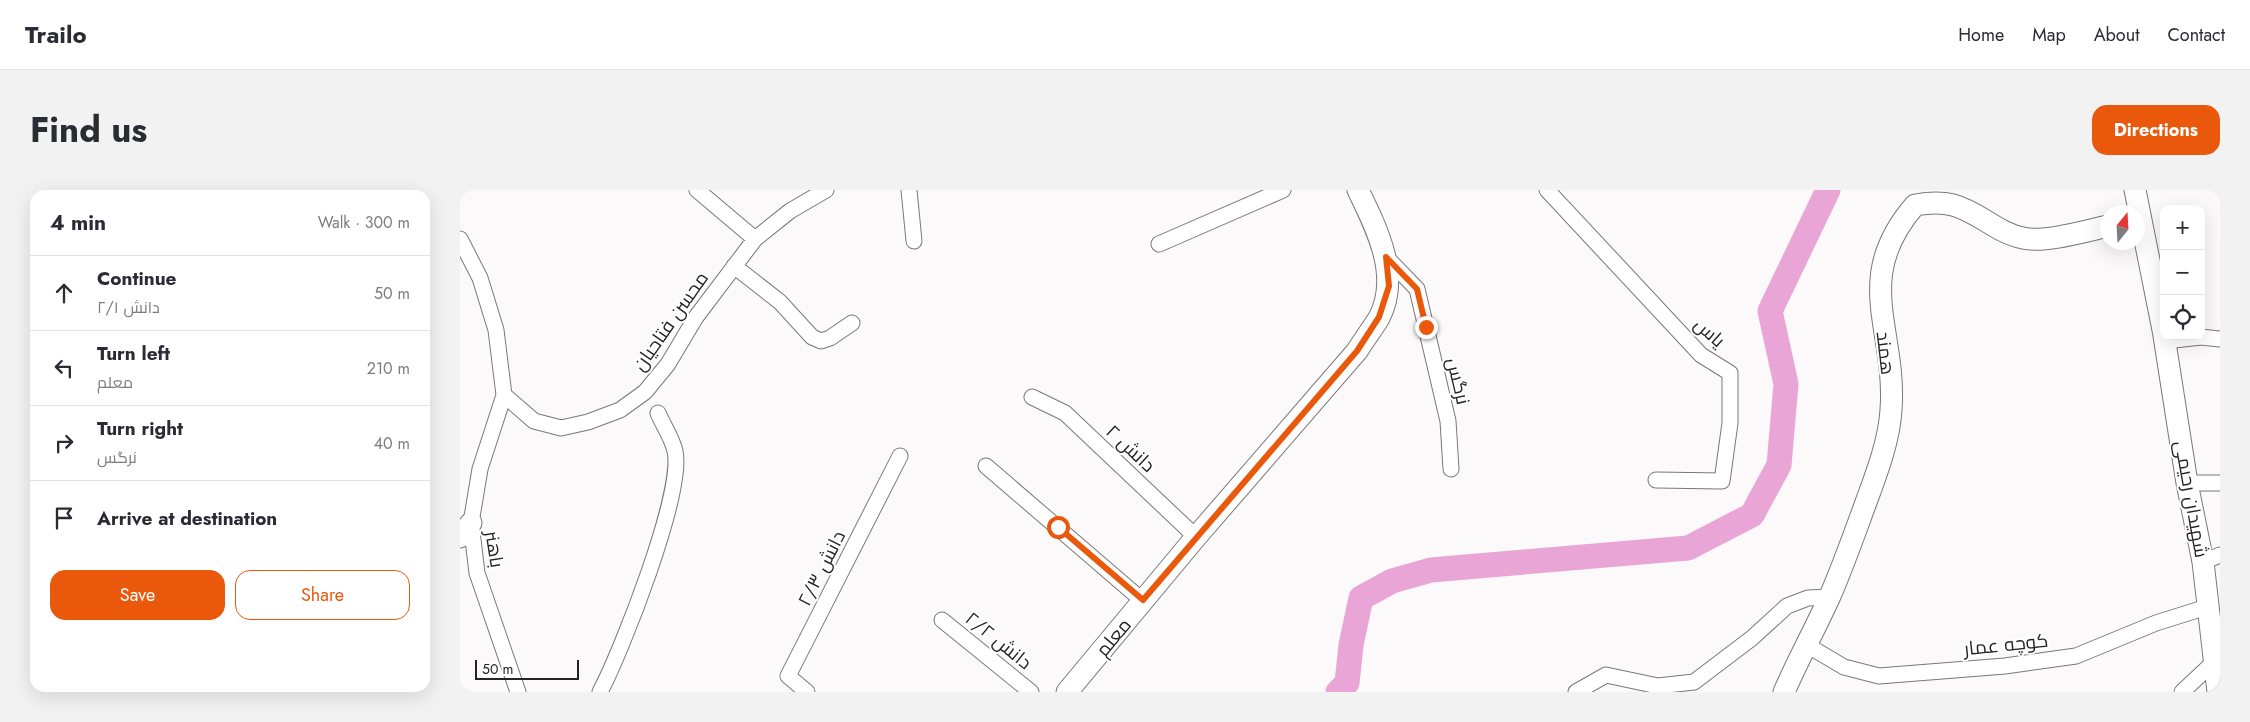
<!DOCTYPE html>
<html lang="en">
<head>
<meta charset="utf-8">
<style>
  body { margin:0; font-family:Jost,Cairo,sans-serif; background:#f2f2f3; color:#2b2b33 }
  .controls { position:absolute; right:15px; top:15px; display:grid; overflow:hidden; border-radius:10px; box-shadow:0 5px 20px #0002 }
  .controls button { width:45px; height:45px; display:grid; place-items:center; padding:0; border:0; border-bottom:1px solid #e1e1e2; background:#fff; color:#2b2b33; font:25px sans-serif }
  .compass { position:absolute; left:1640px; top:15px; width:45px; height:45px; border-radius:50%; background:#fff; box-shadow:0 5px 20px #0002; rotate:18deg }
  .scale { position:absolute; left:15px; bottom:12px; width:104px; box-sizing:border-box; padding-left:5px; border:2px solid #252324; border-top:0; font-size:14px; line-height:18px; white-space:nowrap; color:#252324; -webkit-text-stroke:4px #fff; paint-order:stroke }
  .stop { position:absolute; width:15px; height:15px; margin:-11px; border:4px solid #ea580c; border-radius:50%; background:#fff }
  .stop.end { background:#ea580c; border-color:#fff; box-shadow:0 1px 5px #0008 }
  .list { margin:0; padding:0; list-style:none }
  h2 { display:flex; justify-content:space-between; align-items:center; height:65px; margin:0; padding:0 20px; font-size:21px }
  h2 small { font-size:16px; font-weight:400; color:#7c7c81 }
  .list li { display:grid; grid-template-columns:32px 1fr auto; gap:15px; align-items:center; box-sizing:border-box; height:75px; padding:0 20px; border-top:1px solid #e1e1e2 }
  .list b { display:block; font-size:19px; white-space:nowrap }
  .list p { margin:0; font-size:16px; white-space:nowrap; color:#7c7c81 }
  .list em { font-size:16px; font-style:normal; color:#7c7c81 }
  .actions { display:flex; gap:10px; padding:15px 20px }
  .actions a { flex:1; padding:11px 0; border:1px solid #ea580c; border-radius:15px; text-align:center; font-size:18px; color:#ea580c }
  .actions .main { background:#ea580c; color:#fff }
  .icon { flex:none; width:28px; height:28px; fill:none; stroke:currentColor; stroke-width:2; stroke-linecap:round; stroke-linejoin:round }
  .map { position:relative; flex:none; width:1760px; height:502px; overflow:hidden; border-radius:15px }
  header { display:flex; align-items:center; gap:30px; box-sizing:border-box; height:70px; padding:0 25px; background:#fff; border-bottom:1px solid #e1e1e2 }
  header strong { font-size:24px }
  nav { display:flex; gap:28px; margin-inline-start:auto; font-size:18px }
  .intro { display:flex; align-items:center; justify-content:space-between; box-sizing:border-box; height:120px; padding:0 30px }
  h1 { margin:0; font-size:35px }
  .button { padding:12px 22px; border-radius:15px; background:#ea580c; color:#fff; font-size:18px; font-weight:700 }
  main { display:flex; gap:30px; padding:0 30px }
  aside { flex:1; background:#fff; border-radius:15px; box-shadow:0 5px 20px #0002 }
  .map>svg:first-child { display:block }
  .lines { fill:none; stroke-linecap:round; stroke-linejoin:round }
  .river { stroke:#e8a5d5; stroke-width:25 }
  .street-casing { stroke:#7b7779; stroke-width:17 }
  .secondary-casing { stroke:#7b7779; stroke-width:23 }
  .street { stroke:#fff; stroke-width:15 }
  .secondary { stroke:#fff; stroke-width:21 }
  .route { stroke:#ea580c; stroke-width:6 }
  .labels { text-anchor:middle; stroke-width:4; stroke-linejoin:round; paint-order:stroke }
  .street-label { font-size:19px; fill:#252324; stroke:#fff }
</style>
</head>
<body>
<header>
<strong>Trailo</strong>
<nav><a>Home</a><a>Map</a><a>About</a><a>Contact</a></nav>
</header>
<div class="intro"><h1>Find us</h1><a class="button">Directions</a></div>
<main>
<aside>
<h2>4 min<small>Walk · 300 m</small></h2>
<ul class="list">
<li><svg class="icon" aria-label="ahead" viewBox="0 0 24 24"><path d="M12 20V5M6 11l6-6 6 6"/></svg><div><b>Continue</b><p>دانش ۲/۱</p></div><em>50 m</em></li>
<li><svg class="icon" aria-label="left" viewBox="0 0 24 24"><path d="M17 20v-9H6M10 6l-5 5 5 5"/></svg><div><b>Turn left</b><p>معلم</p></div><em>210 m</em></li>
<li><svg class="icon" aria-label="right" viewBox="0 0 24 24"><path d="M7 20v-9h11M14 6l5 5-5 5"/></svg><div><b>Turn right</b><p>نرگس</p></div><em>40 m</em></li>
<li><svg class="icon" aria-label="arrive" viewBox="0 0 24 24"><path d="M6 21V4h12l-3 4 3 4H6"/></svg><div><b>Arrive at destination</b></div></li>
</ul>
<div class="actions"><a class="main">Save</a><a>Share</a></div>
</aside>
<div class="map">
<svg width="1760" height="502" viewBox="0 0 1760 502">
  <rect width="100%" height="100%" fill="#fcf9fb"/>
  <g class="lines">
    <path class="river" d="M878 502 887 493 891 455 901 408 932 391 971 380 1228 358 1292 325 1319 275 1326 194 1310 121 1368 0"/>
    <g class="street-casing">
      <path id="street" d="M237 0 295 49
        M449 0 454 51
        M1087 0 1241 165 1270 183V233L1262 291 1196 290
        M0 49 20 88 36 140 44 205 20 279 11 333 17 383 58 502
        M699 54 823 0
        M926 67 957 99 988 231 991 279
        M274 76 320 112 352 147 361 151 370 148 392 133
        M1705 151 1741 147 1760 149
        M44 205 74 231 101 238 128 232 160 220 185 202 208 174 236 127 295 49 330 21 366 0
        M572 207 605 223 736 347
        M526 276 683 411
        M1727 293H1760
        M1743 372 1760 365
        M482 430 571 502
        M1345 454 1384 477 1419 486 1545 476 1616 466 1696 433 1750 416
        M140 502C162 460 224 303 215 261 212 248 203 235 198 223
        M347 502 328 486 440 266
        M1116 502 1146 485 1198 496 1234 492 1292 448 1327 416 1348 408 1369 407
        M1722 502 1755 471"/>
    </g>
    <g class="secondary-casing">
      <path id="secondary" d="M1675 0 1704 145
        M1704 146 1727 293 1743 372 1758 502
        M0 347 11 333
        M607 502 736 347 897 161C904 150 912 139 919 128 941 86 917 39 898 0
        M1324 502C1338 470 1355 439 1370 406 1383 376 1394 345 1405 315 1416 285 1429 252 1431 220 1437 139 1391 89 1455 15 1467 13 1481 12 1493 15 1519 22 1537 43 1563 48 1584 53 1626 41 1648 36"/>
    </g>
    <use href="#street" class="street"/>
    <use href="#secondary" class="secondary"/>
  </g>
  <g class="lines">
    <path class="route" d="M598 337 683 410 897 161 919 127 929 96 926 67 957 99 966 137"/>
  </g>
  <g class="labels">
    <g class="street-label">
      <text transform="translate(210 131) rotate(-55)" y="7">محسن فتاحیان</text>
      <text transform="translate(1250 142) rotate(42)" y="7">یاس</text>
      <text transform="translate(1426 163) rotate(83)" y="7">همند</text>
      <text transform="translate(999 191) rotate(77)" y="7">نرگس</text>
      <text transform="translate(671 258) rotate(43)" y="7">دانش ۲</text>
      <text transform="translate(1732 309) rotate(80)" y="7">شهیدان رحیمی</text>
      <text transform="translate(35 359) rotate(81)" y="7">باهنر</text>
      <text transform="translate(361 378) rotate(-63)" y="7">دانش ۲/۳</text>
      <text transform="translate(653 447) rotate(-50)" y="7">معلم</text>
      <text transform="translate(539 450) rotate(39)" y="7">دانش ۲/۲</text>
      <text transform="translate(1546 454) rotate(-6)" y="7">کوچه عمار</text>
    </g>
  </g>
</svg>
<div class="controls">
<button>+</button>
<button>−</button>
<button><svg class="icon" aria-label="locate" viewBox="0 0 24 24"><circle cx="12" cy="12" r="6"/><path d="M12 2v4M12 18v4M2 12h4M18 12h4"/></svg></button>
</div>
<svg class="compass" viewBox="-18 -18 36 36"><path d="M0-13l5 13h-10z" fill="#e53935"/><path d="M0 13l5-13h-10z" fill="#7c7c81"/></svg>
<div class="scale">50 m</div>
<div class="stop" style="left:598px;top:337px"></div>
<div class="stop end" style="left:966px;top:137px"></div>
</div>
</main>
</body>
</html>
